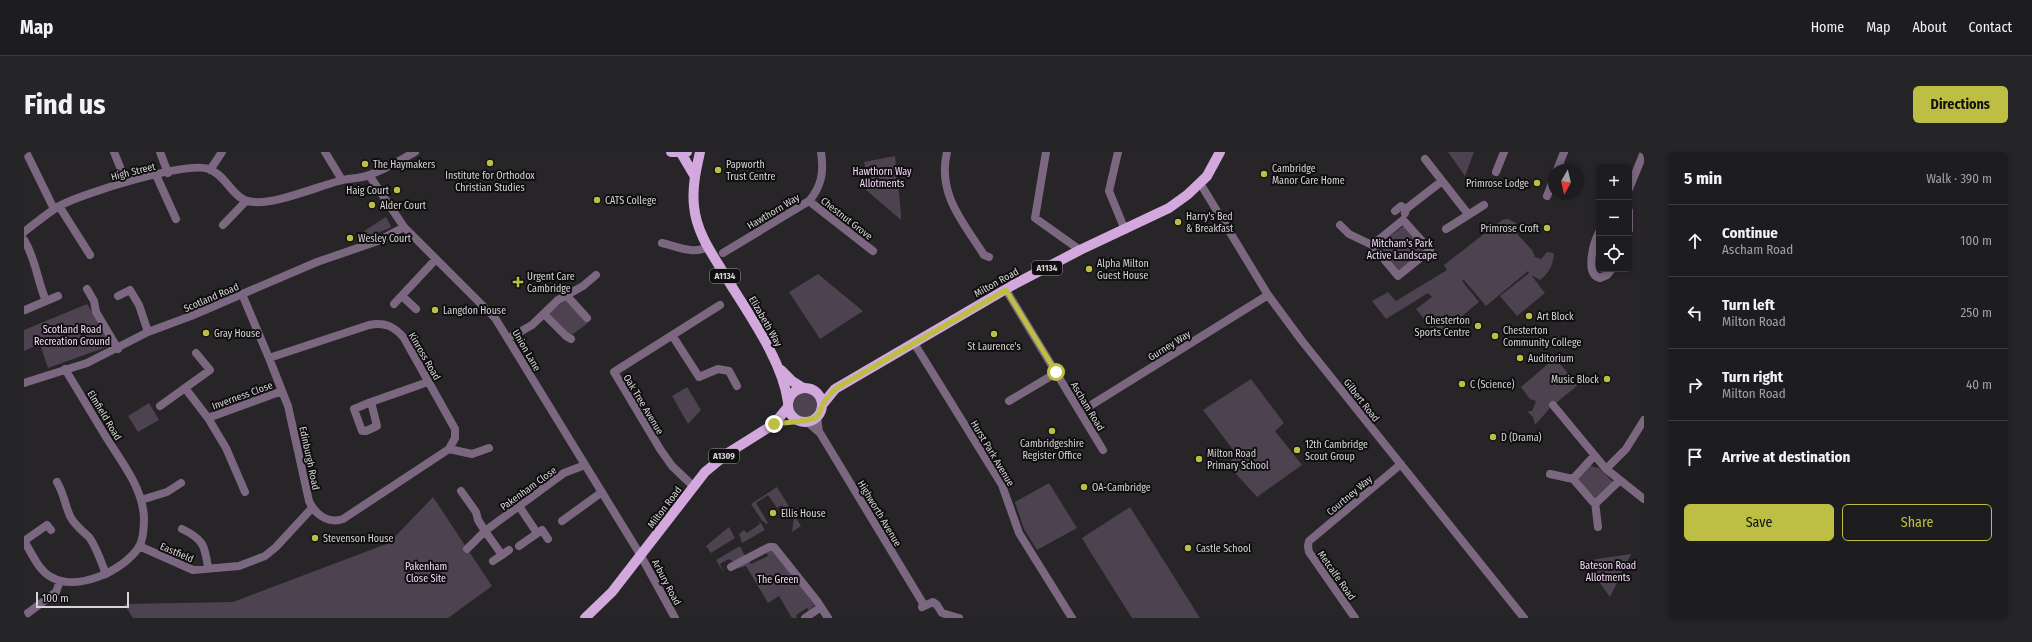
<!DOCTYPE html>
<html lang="en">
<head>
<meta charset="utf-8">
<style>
  body { margin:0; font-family:"Fira Sans Condensed",sans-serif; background:#252527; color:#f1f3f6 }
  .controls { position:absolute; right:12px; top:12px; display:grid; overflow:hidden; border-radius:6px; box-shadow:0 2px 6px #0003 }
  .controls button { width:36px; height:36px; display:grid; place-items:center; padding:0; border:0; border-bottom:1px solid #3b3a3c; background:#1d1c1e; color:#f1f3f6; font:20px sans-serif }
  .compass { position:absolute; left:1524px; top:12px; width:36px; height:36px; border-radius:50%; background:#1d1c1e; box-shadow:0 2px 6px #0003; rotate:188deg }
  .scale { position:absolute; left:12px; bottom:10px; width:93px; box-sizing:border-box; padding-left:4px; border:2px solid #d6d4d6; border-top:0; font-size:11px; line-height:14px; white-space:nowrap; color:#d6d4d6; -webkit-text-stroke:3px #100f10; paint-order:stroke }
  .stop { position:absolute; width:12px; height:12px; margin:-9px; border:3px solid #bcbf43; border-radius:50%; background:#fff }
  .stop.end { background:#bcbf43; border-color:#fff; box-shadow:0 1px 4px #0008 }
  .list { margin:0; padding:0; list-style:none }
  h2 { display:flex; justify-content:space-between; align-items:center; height:52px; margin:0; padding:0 16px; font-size:17px }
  h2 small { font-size:13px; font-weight:400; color:#a0a1a4 }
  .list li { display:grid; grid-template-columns:26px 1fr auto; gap:12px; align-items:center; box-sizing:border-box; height:72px; padding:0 16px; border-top:1px solid #3b3a3c }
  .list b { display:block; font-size:15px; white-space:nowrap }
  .list p { margin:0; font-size:13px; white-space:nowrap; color:#a0a1a4 }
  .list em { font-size:13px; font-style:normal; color:#a0a1a4 }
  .actions { display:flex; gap:8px; padding:12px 16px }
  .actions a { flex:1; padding:9px 0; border:1px solid #bcbf43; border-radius:6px; text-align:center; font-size:14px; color:#bcbf43 }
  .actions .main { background:#bcbf43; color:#111 }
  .icon { flex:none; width:22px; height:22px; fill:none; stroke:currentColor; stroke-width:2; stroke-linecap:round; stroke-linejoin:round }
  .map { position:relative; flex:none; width:1620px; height:466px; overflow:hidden; border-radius:6px }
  header { display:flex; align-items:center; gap:24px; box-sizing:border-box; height:56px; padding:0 20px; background:#1d1c1e; border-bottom:1px solid #3b3a3c }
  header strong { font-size:19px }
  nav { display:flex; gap:22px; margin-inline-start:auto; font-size:14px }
  .intro { display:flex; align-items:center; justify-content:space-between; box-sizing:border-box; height:96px; padding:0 24px }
  h1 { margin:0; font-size:28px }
  .button { padding:10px 18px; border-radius:6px; background:#bcbf43; color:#111; font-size:14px; font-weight:700 }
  main { display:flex; gap:24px; padding:0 24px }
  aside { flex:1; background:#1d1c1e; border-radius:6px; box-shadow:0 2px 6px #0003 }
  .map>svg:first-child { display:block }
  .green { fill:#4d4250 }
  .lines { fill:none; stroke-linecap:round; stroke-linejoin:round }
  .minor { stroke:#7c6780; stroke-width:8 }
  .major { stroke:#d3a8dc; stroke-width:10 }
  .route { stroke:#bcbf43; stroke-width:5 }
  .poi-dot { fill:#bcbf43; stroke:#100f10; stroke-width:1.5 }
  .labels { text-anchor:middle; stroke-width:4; stroke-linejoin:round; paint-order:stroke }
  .shield { fill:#100f10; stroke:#9b999b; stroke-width:1 }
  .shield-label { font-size:9px; font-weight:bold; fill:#d6d4d6 }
  .poi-label { font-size:10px; fill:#d6d4d6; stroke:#100f10; text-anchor:start }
  .street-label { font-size:10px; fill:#d6d4d6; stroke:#100f10 }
  .park-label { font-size:10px; fill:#f5d7fb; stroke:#100f10 }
</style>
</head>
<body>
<header>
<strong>Map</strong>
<nav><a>Home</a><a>Map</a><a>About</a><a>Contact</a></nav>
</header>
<div class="intro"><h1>Find us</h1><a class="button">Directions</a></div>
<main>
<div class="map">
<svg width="1620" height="466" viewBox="0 0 1620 466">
  <rect width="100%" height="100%" fill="#272528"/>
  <path class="green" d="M1424 0H1450L1441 24Z
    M871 4 877 61V68L842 38 845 34 840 10Z
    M362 65 367 74 366 76 343 85 340 79Z
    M1484 67 1492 71 1494 83 1508 98 1511 105 1517 107 1523 100 1530 101C1529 113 1526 120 1516 128L1507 123 1521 141 1493 164 1476 144 1505 121 1504 119 1462 154 1440 128 1438 129 1455 150 1414 184 1392 157 1408 145 1404 141 1362 167 1348 149 1364 140 1372 149 1423 118 1420 113 1478 68Z
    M1381 73 1399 95V101L1377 118H1371L1353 95 1355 92Z
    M794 122 839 159 796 187 765 140Z
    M541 148 564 171 545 185 524 163Z
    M63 152 88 193 24 216 16 192 0 199V178Z
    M1531 206 1554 233 1526 256 1511 273 1509 265 1503 259H1508L1512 249 1506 247 1497 235Z
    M1227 227 1260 271 1251 279 1278 313 1233 345 1203 312 1213 303 1179 258Z
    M663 235 677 258 664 272 648 244Z
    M768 253a13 13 0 1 1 26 0a13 13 0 1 1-26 0Z
    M125 251 135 268 114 280 104 264Z
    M1566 314 1575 316 1590 331 1587 334H1584L1571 346 1554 329V326Z
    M1025 331 1053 376 1013 398 1000 377 991 350Z
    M753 335 777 374 768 380 770 364 763 363 758 353 753 356 744 343 732 351 744 371 742 372 740 369 739 370 727 352Z
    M409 345 468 434 424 466H109L100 452 209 450 365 391Z
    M1106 355 1176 466H1108L1062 393 1058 386Z
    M734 367 741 378 718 391 715 382 720 378 723 381 736 372Z
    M705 375 711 386 687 401 682 394Z
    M716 394 721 404 710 410 705 407 696 412 702 424 692 408Z
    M749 398 791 452 785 459 783 456 772 463 773 466H768L755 444 744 451 722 414 713 417 725 409 727 412 744 404 742 400Z
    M1607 402 1586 445 1560 409Z"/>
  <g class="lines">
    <path class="minor" d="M2 0 30 57
      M90 0 102 30
      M136 0 144 21
      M301 0 318 28
      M923 0C913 42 939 70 960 103L965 105
      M1022 0 1011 66 1056 98
      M1094 0 1085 39 1101 78
      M1401 7 1444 62
      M186 18 198 0
      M1533 18 1540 0
      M1472 20 1480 0
      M132 23 152 67
      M345 23 380 75 471 166 617 404 651 466
      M1176 31 1244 143 1278 189 1500 466
      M1605 37 1620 0
      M1523 44 1530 26
      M785 49 849 99
      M35 54 66 103
      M1382 57 1418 29
      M1371 59 1377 54 1382 57 1381 61
      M1605 59V78
      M199 73 222 49
      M1316 73 1325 82 1348 93 1374 124 1406 98 1379 68 1348 93
      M1422 77 1460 53
      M0 80C12 71 23 61 37 53 60 41 162 9 185 17 204 24 208 49 230 50 252 52 292 35 315 29 325 26 335 27 345 23 361 18 376 8 391 0
      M1575 80C1570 90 1560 122 1576 126L1583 123 1588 117
      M0 88C12 107 13 128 22 149L1 158
      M638 91C652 94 670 103 683 95
      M699 101 785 49C798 34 800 19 797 0
      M63 137 70 149 72 160 94 197
      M982 138 1079 298
      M218 142 245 206 264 254 285 349C291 363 305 372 319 367L425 297 431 286V277L380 186C370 174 361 170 345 173L245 206
      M94 144 106 138 115 153 124 180
      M378 144 392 157
      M543 144 563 166
      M22 149 34 144
      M370 152 412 107
      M520 162 542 184 547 187
      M648 183 675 225 694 217 705 219 713 234
      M485 186 508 173 534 148 559 134 572 123
      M890 191 978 333 995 381 1048 466
      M0 231 63 211 124 180 167 164 293 110 354 89 380 75
      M161 236 184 266 202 296 221 340
      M985 249 1032 221
      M347 250 330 257 338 279H342L353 274 347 250 404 230
      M1529 253 1582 317 1620 347
      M136 254 186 218 172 201
      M1056 260 1244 143
      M793 265 795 280
      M184 266 258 239
      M783 270 796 281 900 453
      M425 297 448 302 465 296
      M1570 304 1549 327 1569 350H1573L1595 329
      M1582 317 1602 297 1620 268
      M1526 322 1549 327
      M33 330C40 342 41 353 46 364 51 374 58 378 65 385 73 396 77 410 82 422
      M670 335 648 314 636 297 590 220 696 153
      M437 339 452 360 454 368 461 379 478 403 469 409
      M117 348 143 340 157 331
      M1571 350 1574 375
      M495 354 513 381
      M538 369 578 340
      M158 377C179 387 181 393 184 416
      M0 389C8 401 14 418 27 425 53 440 99 419 115 395 119 388 120 375 120 366 119 336 97 309 82 285 68 262 55 240 41 217
      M0 389 23 373 27 378
      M115 394 169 418 215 414 241 404 252 395 288 356
      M495 394 518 378 524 387
      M443 397 461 379 540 321 561 313
      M478 403 485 398
      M707 415 745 395H750L793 449 804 466
      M898 455 909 450 913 453 918 461 935 466
      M0 464 32 440 36 429
      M781 466 797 455
      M1331 466 1285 400 1284 394 1285 389 1377 312"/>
    <path class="major" d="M647 0H663
      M676 0C672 18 668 35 670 54 672 77 684 96 696 115 719 155 758 205 764 250
      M657 1 670 23
      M757 218 768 229 779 236
      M764 253a17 17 0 1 1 34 0a17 17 0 1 1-34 0Z
      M798 253 811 237 989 133 1056 98 1145 56 1163 43 1183 24 1196 0
      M561 466 588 440 681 320 704 301 750 272 764 255"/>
  </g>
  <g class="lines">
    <path class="route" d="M750 272C760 270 787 270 793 265 796 262 796 258 798 254 800 248 807 242 811 237L982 138 1032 220"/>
  </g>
  <g class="poi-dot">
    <circle cx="466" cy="11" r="4"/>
    <circle cx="341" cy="12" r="4"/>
    <circle cx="694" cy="18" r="4"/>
    <circle cx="1240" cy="22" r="4"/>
    <circle cx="1513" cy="31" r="4"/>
    <circle cx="373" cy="38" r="4"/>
    <circle cx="573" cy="48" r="4"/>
    <circle cx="348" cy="53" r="4"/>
    <circle cx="1154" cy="70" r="4"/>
    <circle cx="1523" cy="76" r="4"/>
    <circle cx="326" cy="86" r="4"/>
    <circle cx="1065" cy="117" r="4"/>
    <path d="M492 124h4v4h4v4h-4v4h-4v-4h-4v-4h4z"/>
    <circle cx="411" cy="158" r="4"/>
    <circle cx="1505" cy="164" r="4"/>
    <circle cx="1454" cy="174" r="4"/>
    <circle cx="182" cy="181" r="4"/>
    <circle cx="970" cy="182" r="4"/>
    <circle cx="1471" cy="184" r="4"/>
    <circle cx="1496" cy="206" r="4"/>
    <circle cx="1583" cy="227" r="4"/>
    <circle cx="1438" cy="232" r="4"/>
    <circle cx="1028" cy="279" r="4"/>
    <circle cx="1469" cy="285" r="4"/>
    <circle cx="1273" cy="298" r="4"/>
    <circle cx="1175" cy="307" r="4"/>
    <circle cx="1060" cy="335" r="4"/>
    <circle cx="749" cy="361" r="4"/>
    <circle cx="291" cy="386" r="4"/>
    <circle cx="1164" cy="396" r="4"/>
  </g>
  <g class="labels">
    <g class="shield">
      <rect x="1008" y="109" width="30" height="14" rx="3"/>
      <rect x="686" y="117" width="30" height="14" rx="3"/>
      <rect x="685" y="297" width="30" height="14" rx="3"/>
    </g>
    <g class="shield-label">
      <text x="1023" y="119">A1134</text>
      <text x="701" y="127">A1134</text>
      <text x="700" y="307">A1309</text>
    </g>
    <g class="poi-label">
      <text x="349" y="16">The Haymakers</text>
      <text x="702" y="16">Papworth<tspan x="702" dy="12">Trust Centre</tspan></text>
      <text x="1248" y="20">Cambridge<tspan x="1248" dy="12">Manor Care Home</tspan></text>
      <text x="466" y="27" text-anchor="middle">Institute for Orthodox<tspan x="466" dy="12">Christian Studies</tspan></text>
      <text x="1505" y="35" text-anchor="end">Primrose Lodge</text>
      <text x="365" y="42" text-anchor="end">Haig Court</text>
      <text x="581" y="52">CATS College</text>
      <text x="356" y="57">Alder Court</text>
      <text x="1162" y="68">Harry's Bed<tspan x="1162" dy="12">&amp; Breakfast</tspan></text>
      <text x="1515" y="80" text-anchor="end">Primrose Croft</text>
      <text x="334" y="90">Wesley Court</text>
      <text x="1073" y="115">Alpha Milton<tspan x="1073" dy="12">Guest House</tspan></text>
      <text x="503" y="128">Urgent Care<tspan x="503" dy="12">Cambridge</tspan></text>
      <text x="419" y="162">Langdon House</text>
      <text x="1513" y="168">Art Block</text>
      <text x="1446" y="172" text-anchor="end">Chesterton<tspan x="1446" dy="12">Sports Centre</tspan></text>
      <text x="1479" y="182">Chesterton<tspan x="1479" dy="12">Community College</tspan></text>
      <text x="190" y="185">Gray House</text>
      <text x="970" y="198" text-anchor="middle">St Laurence's</text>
      <text x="1504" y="210">Auditorium</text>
      <text x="1575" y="231" text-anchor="end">Music Block</text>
      <text x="1446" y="236">C (Science)</text>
      <text x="1477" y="289">D (Drama)</text>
      <text x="1028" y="295" text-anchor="middle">Cambridgeshire<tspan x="1028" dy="12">Register Office</tspan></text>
      <text x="1281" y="296">12th Cambridge<tspan x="1281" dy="12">Scout Group</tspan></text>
      <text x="1183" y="305">Milton Road<tspan x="1183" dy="12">Primary School</tspan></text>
      <text x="1068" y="339">OA-Cambridge</text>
      <text x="757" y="365">Ellis House</text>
      <text x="299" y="390">Stevenson House</text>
      <text x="1172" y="400">Castle School</text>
    </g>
    <g class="street-label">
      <text transform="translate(109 19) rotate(-14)" y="4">High Street</text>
      <text transform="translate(749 59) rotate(-31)" y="4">Hawthorn Way</text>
      <text transform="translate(823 66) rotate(38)" y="4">Chestnut Grove</text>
      <text transform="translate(972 130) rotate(-29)" y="4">Milton Road</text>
      <text transform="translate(187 145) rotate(-23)" y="4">Scotland Road</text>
      <text transform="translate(742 169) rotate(60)" y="4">Elizabeth Way</text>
      <text transform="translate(1145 193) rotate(-32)" y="4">Gurney Way</text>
      <text transform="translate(503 198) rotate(60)" y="4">Union Lane</text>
      <text transform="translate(401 204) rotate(60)" y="4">Kinross Road</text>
      <text transform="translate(218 243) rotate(-20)" y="4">Inverness Close</text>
      <text transform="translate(1338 248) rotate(52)" y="4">Gilbert Road</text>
      <text transform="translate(620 252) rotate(59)" y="4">Oak Tree Avenue</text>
      <text transform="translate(1064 254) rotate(59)" y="4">Ascham Road</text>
      <text transform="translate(81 263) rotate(59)" y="4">Elmfield Road</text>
      <text transform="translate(969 301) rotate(59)" y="4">Hurst Park Avenue</text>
      <text transform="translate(286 306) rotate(78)" y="4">Edinburgh Road</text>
      <text transform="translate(504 336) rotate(-36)" y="4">Pakenham Close</text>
      <text transform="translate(1325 343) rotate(-40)" y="4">Courtney Way</text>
      <text transform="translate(640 355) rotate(-53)" y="4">Milton Road</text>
      <text transform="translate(856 361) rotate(59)" y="4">Highworth Avenue</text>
      <text transform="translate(153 400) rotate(23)" y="4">Eastfield</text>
      <text transform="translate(1313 423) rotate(55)" y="4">Metcalfe Road</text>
      <text transform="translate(643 430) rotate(62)" y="4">Arbury Road</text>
    </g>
    <g class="park-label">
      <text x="858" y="23">Hawthorn Way<tspan x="858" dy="12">Allotments</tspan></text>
      <text x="1378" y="95">Mitcham’s Park<tspan x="1378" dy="12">Active Landscape</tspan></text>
      <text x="48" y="181">Scotland Road<tspan x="48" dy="12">Recreation Ground</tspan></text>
      <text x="1584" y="417">Bateson Road<tspan x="1584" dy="12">Allotments</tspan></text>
      <text x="402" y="418">Pakenham<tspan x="402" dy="12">Close Site</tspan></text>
      <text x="754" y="431">The Green</text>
    </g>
  </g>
</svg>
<div class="controls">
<button>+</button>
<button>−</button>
<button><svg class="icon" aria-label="locate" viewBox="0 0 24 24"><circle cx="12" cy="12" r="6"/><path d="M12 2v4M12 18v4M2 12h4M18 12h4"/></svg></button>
</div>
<svg class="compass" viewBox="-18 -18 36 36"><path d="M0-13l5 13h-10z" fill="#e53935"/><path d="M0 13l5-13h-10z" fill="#a0a1a4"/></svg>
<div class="scale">100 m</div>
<div class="stop" style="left:1032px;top:220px"></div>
<div class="stop end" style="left:750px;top:272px"></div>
</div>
<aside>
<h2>5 min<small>Walk · 390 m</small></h2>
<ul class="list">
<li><svg class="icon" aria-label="ahead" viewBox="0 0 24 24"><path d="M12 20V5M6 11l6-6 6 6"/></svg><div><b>Continue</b><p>Ascham Road</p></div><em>100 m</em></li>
<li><svg class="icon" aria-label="left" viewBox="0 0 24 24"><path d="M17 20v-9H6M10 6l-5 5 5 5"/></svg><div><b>Turn left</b><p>Milton Road</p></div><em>250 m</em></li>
<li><svg class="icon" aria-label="right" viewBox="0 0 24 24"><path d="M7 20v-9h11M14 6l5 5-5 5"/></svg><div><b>Turn right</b><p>Milton Road</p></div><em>40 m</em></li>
<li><svg class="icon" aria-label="arrive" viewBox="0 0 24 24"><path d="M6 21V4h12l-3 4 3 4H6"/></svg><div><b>Arrive at destination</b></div></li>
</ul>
<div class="actions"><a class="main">Save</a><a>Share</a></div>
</aside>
</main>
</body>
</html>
